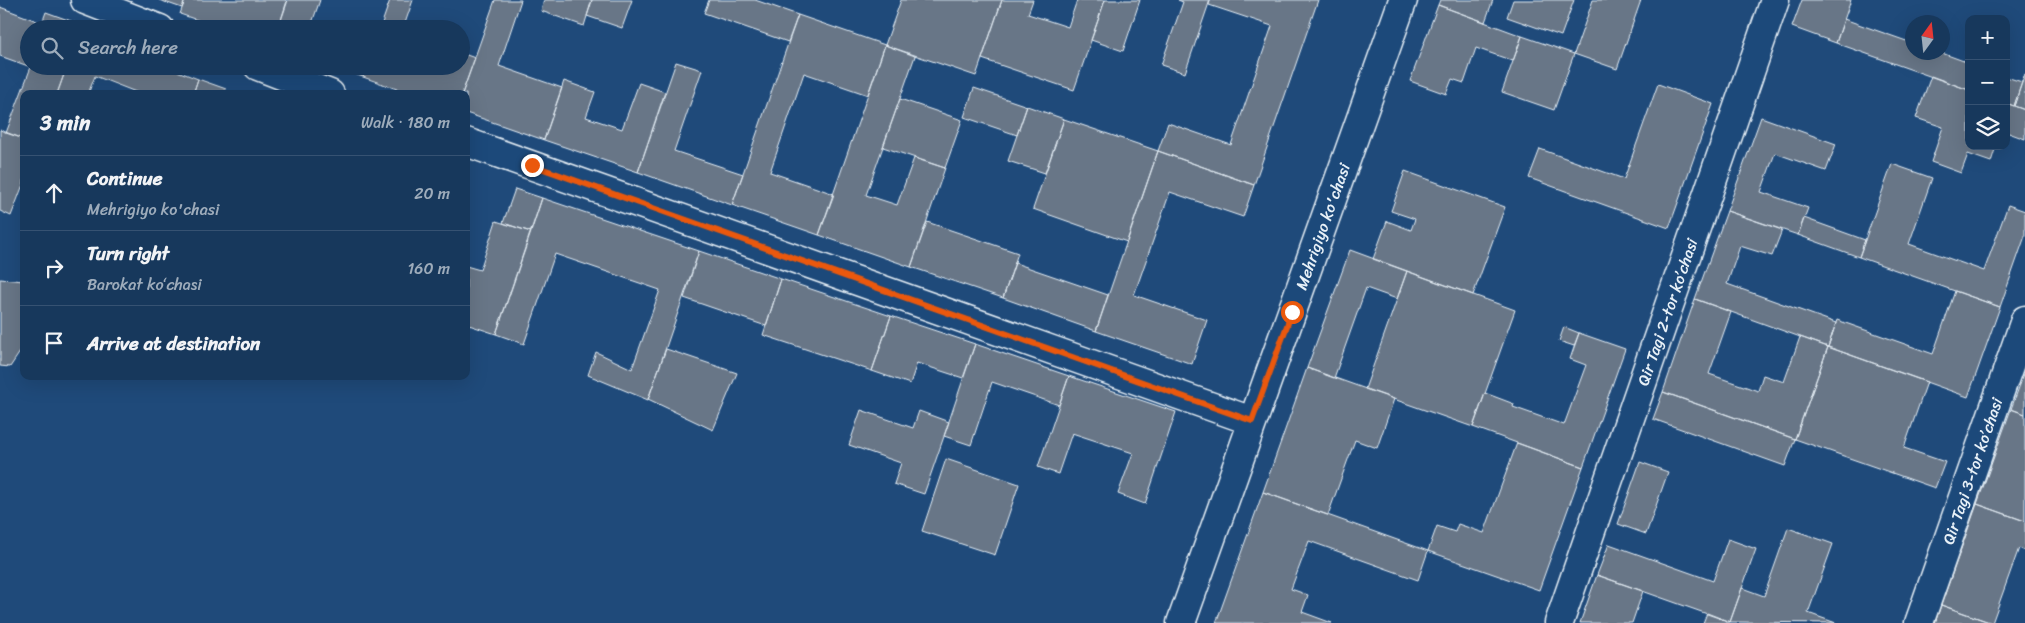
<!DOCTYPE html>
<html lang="en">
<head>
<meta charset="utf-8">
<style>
  body { margin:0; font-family:Sriracha,sans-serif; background:#203f62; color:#f1f3f6 }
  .controls { position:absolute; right:15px; top:15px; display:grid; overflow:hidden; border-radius:10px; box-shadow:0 5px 20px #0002 }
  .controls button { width:45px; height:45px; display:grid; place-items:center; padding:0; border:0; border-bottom:1px solid #365272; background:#17385c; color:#f1f3f6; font:25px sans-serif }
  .compass { position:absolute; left:1905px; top:15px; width:45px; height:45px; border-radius:50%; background:#17385c; box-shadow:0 5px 20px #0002; rotate:15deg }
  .stop { position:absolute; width:15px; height:15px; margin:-11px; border:4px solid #ea580c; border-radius:50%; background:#fff }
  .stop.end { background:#ea580c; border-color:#fff; box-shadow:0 1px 5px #0008 }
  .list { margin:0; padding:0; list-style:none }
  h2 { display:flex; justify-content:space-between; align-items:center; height:65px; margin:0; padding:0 20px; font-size:21px }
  h2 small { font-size:16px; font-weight:400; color:#9eacbb }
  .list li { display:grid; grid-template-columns:32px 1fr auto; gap:15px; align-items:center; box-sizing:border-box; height:75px; padding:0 20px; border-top:1px solid #365272 }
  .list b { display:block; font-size:19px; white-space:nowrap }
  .list p { margin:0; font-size:16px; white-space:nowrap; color:#9eacbb }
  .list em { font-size:16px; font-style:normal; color:#9eacbb }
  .icon { flex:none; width:28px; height:28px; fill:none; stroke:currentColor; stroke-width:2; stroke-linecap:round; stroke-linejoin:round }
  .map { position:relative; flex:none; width:2025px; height:623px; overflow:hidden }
  .search { position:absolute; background:#17385c; box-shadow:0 5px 20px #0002; left:20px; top:20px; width:450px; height:55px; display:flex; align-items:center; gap:12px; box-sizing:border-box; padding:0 18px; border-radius:28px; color:#9eacbb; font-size:19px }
  .panel { position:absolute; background:#17385c; box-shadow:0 5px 20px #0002; left:20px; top:90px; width:450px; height:290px; border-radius:10px }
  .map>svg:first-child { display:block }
  .building { fill:#687687; stroke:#e8f1f8 }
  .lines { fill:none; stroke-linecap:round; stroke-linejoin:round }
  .minor-casing { stroke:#e8f1f8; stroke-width:31 }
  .minor { stroke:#1f4a7a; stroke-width:28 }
  .route { stroke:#ea580c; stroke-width:6 }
  .labels { text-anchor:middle; stroke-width:4.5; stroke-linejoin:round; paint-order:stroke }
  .street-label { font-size:16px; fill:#e8f1f8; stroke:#1f4a7a }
</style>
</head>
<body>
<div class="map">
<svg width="2025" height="623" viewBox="0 0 2025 623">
  <rect width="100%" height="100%" fill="#1f4a7a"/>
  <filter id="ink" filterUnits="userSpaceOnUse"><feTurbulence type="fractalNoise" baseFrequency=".02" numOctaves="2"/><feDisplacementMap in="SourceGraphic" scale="10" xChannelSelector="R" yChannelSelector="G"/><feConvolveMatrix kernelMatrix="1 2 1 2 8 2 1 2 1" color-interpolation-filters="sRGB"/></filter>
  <g filter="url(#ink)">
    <path class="building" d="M159 0H185L182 8Z
      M185 0H284L287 1 278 29H223L180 14Z
      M288 0H320L312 23 329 29H278Z
      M390 0H413L403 29H380Z
      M495 0H521L499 66 562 88 544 140 466 113V94H462Z
      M544 0H592L584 26 541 11Z
      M592 0H632L622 28 587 16Z
      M709 0H755L798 15 788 42 704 13Z
      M901 0H1002L976 76 885 45Z
      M1002 0H1033L1028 14 1068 27 1077 0H1105L1074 90 982 59Z
      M1105 0H1140L1123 51 1091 40Z
      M1178 0H1210L1185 73 1161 65 1183 2Z
      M1210 0H1318L1254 185 1158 151 1168 123 1231 145 1272 26 1209 5Z
      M1440 0H1493L1485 22 1438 5Z
      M1513 0H1574L1561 36 1507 17Z
      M1593 0H1641L1617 69 1574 54Z
      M1802 0H1851L1836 43 1792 27Z
      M1438 5 1522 36 1513 61 1476 48 1464 83 1452 79 1446 94 1410 81Z
      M0 7 42 23 46 12 82 25 80 29H29V66H67L57 94H24V139L6 133 31 67 0 56Z
      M798 15 885 45 868 95 804 73 770 172 834 194 819 235 732 205Z
      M1844 19 1912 43V52H1939L1969 63V90L1836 43Z
      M1522 36 1574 54 1554 110 1502 92Z
      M885 45 915 56 866 195 897 205 914 158 945 168 911 267 819 235Z
      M461 53 475 58 462 94H411L363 77 367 66H461Z
      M676 62 702 70 674 151 743 174 732 205 638 172Z
      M67 66H164L198 79 193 94H141L95 76 88 94H57Z
      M331 66H367L363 77Z
      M2025 74V110L2014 106Z
      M1931 76 1969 90V146H1996L1991 162 1968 154 1961 173 1931 162 1943 127 1916 118Z
      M2006 77 2022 82 2014 106 2006 103Z
      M198 79 226 89 224 94H193Z
      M564 81 595 92 586 117 622 129 639 83 665 92 638 172 544 140Z
      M1658 84 1713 104 1669 228 1529 178 1540 149 1624 179Z
      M974 88 1027 106 1017 135 964 117Z
      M900 99 962 120 945 168 883 147Z
      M2006 103 2025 110V139L2006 132Z
      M1027 106 1064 119 1045 173 1008 161Z
      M1761 117 1836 144 1826 171 1775 153 1761 192 1808 208 1798 235 1727 211Z
      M1064 119 1158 151 1127 242 1033 209Z
      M0 130 24 139V182L11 216 0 211Z
      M1158 151 1254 185 1243 217 1170 192 1134 295 1207 320 1192 364 1096 331Z
      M1892 164 1932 178 1909 244 1984 271 2008 205 2025 211V236L2000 307 1859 257Z
      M1405 171 1505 207 1473 295 1373 259 1387 221 1411 230 1415 219 1391 211Z
      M515 189 542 198 531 232 503 223Z
      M542 198 699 251 648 400 588 375 596 352 632 369 660 290 555 254 524 344 496 334Z
      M1727 211 1782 230 1772 256 1740 246 1727 284 1836 323 1828 347 1695 299Z
      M1804 218 1865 240 1859 257 1798 235Z
      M496 221 531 232 496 334 466 324V266L480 270Z
      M927 222 1018 253 1003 298 911 267Z
      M1350 250 1407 271 1397 299 1366 288 1334 378 1307 368Z
      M699 251 781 279 766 326 684 298Z
      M1015 263 1108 295 1096 331 1003 298Z
      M1407 271 1515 310 1473 427 1365 389Z
      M0 279 24 281V346L10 367 0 366Z
      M781 279 891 316 872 371 763 335Z
      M1955 291 2000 307 1968 397 1828 347 1837 320 1933 354Z
      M1695 299 1731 312 1709 374 1758 391 1763 375 1784 382 1800 337 1828 347 1795 439 1663 392Z
      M891 316 975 344 963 378 917 363 910 384 872 371Z
      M1564 327 1579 333 1574 346 1559 341Z
      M1579 333 1625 349 1583 467 1473 427 1485 393 1514 404 1513 407 1564 425 1586 365 1570 359Z
      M975 344 1069 376 1059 405 992 382 971 445 944 436Z
      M1828 347 1927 382 1904 448 1945 462 1935 488 1795 439Z
      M666 349 737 373 713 430 648 399Z
      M1307 368 1394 399 1377 448 1355 440 1328 515 1263 492Z
      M2025 371V414L2011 409Z
      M1069 376 1176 412 1145 504 1118 494 1133 453 1072 433 1058 474 1038 467Z
      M1663 392 1795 439 1785 466 1653 419Z
      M2011 409 2025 414V521L1977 504Z
      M861 410 913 428 919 411 949 422 924 494 894 484 901 463 849 445Z
      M1517 443 1583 467 1539 590 1428 551 1437 526 1455 532 1458 524 1484 533Z
      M946 459 1019 484 995 555 922 531Z
      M1640 462 1668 472 1646 534 1618 524Z
      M1263 492 1428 551 1418 580 1309 541 1291 589 1308 595 1302 612 1332 623H1216Z
      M1977 504 2025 521V551L2019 548 1992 623 1941 605Z
      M1788 528 1833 544 1808 613 1836 623 1730 622 1742 588 1764 596Z
      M1728 539 1756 549 1730 622 1597 575 1609 544 1713 581Z
      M1597 575 1643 591 1632 623H1580Z
      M1941 605 1992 623H1993H1935Z
      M1707 613 1730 622 1729 623H1703Z"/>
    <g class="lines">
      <g class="minor-casing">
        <g id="minor">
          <path d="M85 0 160 29"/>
          <path d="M258 66 330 94"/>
          <path d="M466 142 1252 421"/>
          <path id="s1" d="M1181 623 1403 0"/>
          <path d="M1559 623 1775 0"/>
          <path d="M1919 623 2025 320"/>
        </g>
      </g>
      <use href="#minor" class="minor"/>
    </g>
  </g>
  <g class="lines" filter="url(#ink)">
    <path class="route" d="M532 165 1252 421 1292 312"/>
  </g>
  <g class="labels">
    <g class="street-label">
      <text dy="6" stroke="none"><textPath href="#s1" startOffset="421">Mehrigiyo ko'chasi</textPath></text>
      <text transform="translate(1667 312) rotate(-71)" y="6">Qir Tagi 2-tor koʼchasi</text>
      <text transform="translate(1972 471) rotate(-71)" y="6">Qir Tagi 3-tor koʼchasi</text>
    </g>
  </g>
</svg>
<div class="controls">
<button>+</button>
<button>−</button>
<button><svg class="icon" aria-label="layers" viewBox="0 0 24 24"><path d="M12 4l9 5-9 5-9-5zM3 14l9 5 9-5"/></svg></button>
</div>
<svg class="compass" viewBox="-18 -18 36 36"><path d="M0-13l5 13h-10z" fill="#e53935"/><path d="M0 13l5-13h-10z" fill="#9eacbb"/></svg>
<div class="stop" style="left:1292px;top:312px"></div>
<div class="stop end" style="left:532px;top:165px"></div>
<div class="search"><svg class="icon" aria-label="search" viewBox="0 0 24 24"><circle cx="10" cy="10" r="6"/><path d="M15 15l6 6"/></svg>Search here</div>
<section class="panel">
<h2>3 min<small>Walk · 180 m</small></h2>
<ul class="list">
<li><svg class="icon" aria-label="ahead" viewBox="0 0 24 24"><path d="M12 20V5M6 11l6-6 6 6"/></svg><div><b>Continue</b><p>Mehrigiyo ko'chasi</p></div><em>20 m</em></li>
<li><svg class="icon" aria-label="right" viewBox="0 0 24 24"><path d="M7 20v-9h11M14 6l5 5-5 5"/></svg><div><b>Turn right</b><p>Barokat koʻchasi</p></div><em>160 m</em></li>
<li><svg class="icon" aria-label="arrive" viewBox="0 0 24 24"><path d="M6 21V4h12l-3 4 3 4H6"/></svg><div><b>Arrive at destination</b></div></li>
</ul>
</section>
</div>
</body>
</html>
